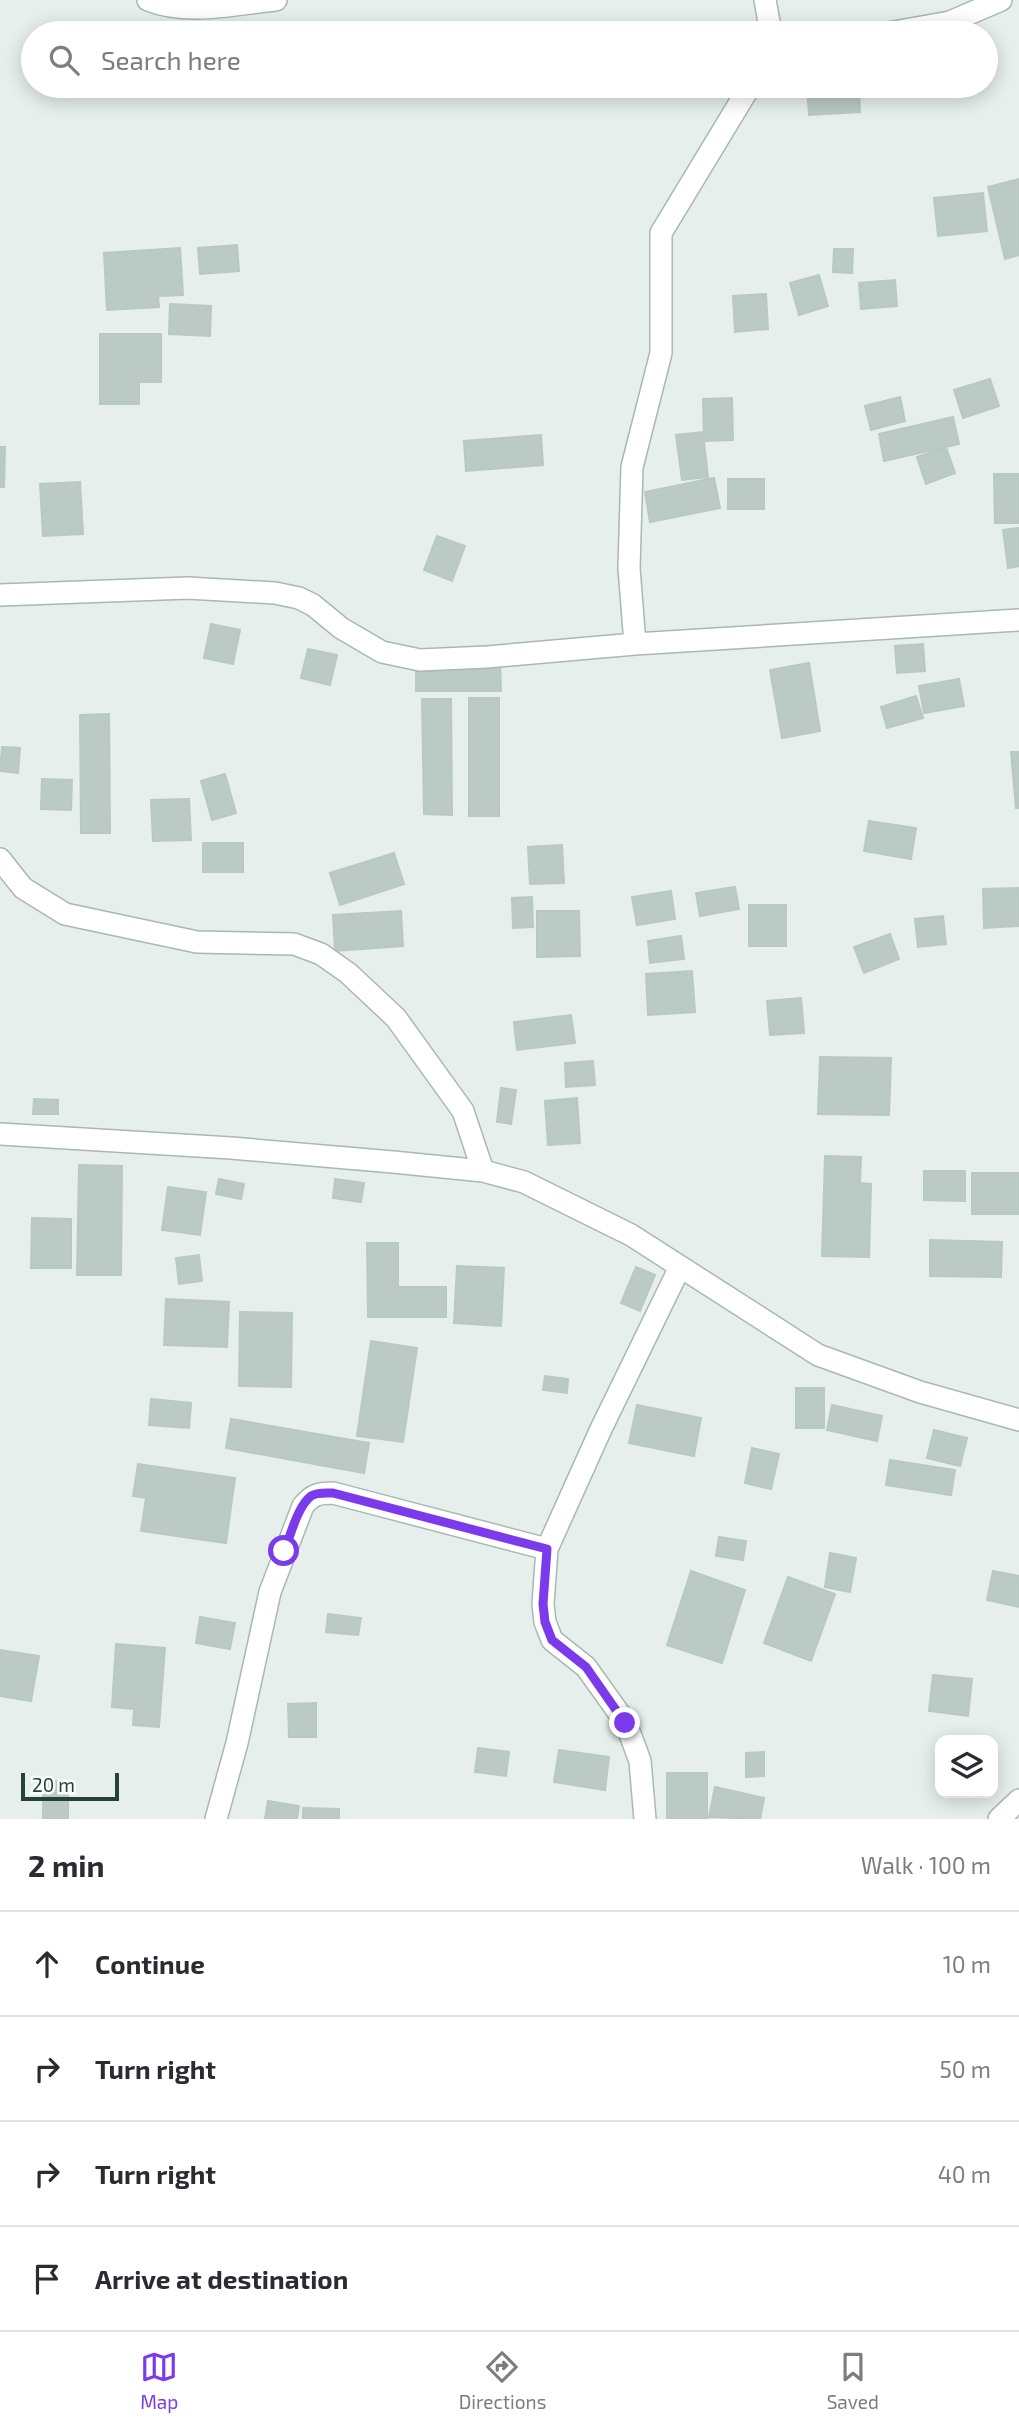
<!DOCTYPE html>
<html lang="en">
<head>
<meta charset="utf-8">
<style>
  body { margin:0; font-family:"Exo 2",sans-serif; background:#f7f7f7; color:#2b2b33 }
  .controls { position:absolute; right:21px; bottom:21px; display:grid; overflow:hidden; border-radius:14px; box-shadow:0 4px 18px #0003 }
  .controls button { width:63px; height:63px; display:grid; place-items:center; padding:0; border:0; border-bottom:2px solid #e1e1e2; background:#fff; color:#2b2b33; font:35px sans-serif }
  .scale { position:absolute; left:21px; bottom:18px; width:98px; box-sizing:border-box; padding-left:7px; border:4px solid #24423a; border-top:0; font-size:19px; line-height:24px; white-space:nowrap; color:#24423a; -webkit-text-stroke:5px #f7fbf9; paint-order:stroke }
  .stop { position:absolute; width:21px; height:21px; margin:-16px; border:5px solid #7c3aed; border-radius:50%; background:#fff }
  .stop.end { background:#7c3aed; border-color:#fff; box-shadow:0 2px 7px #0008 }
  .list { margin:0; padding:0; list-style:none }
  h2 { display:flex; justify-content:space-between; align-items:center; height:91px; margin:0; padding:0 28px; font-size:30px }
  h2 small { font-size:23px; font-weight:400; color:#7c7c81 }
  .list li { display:grid; grid-template-columns:46px 1fr auto; gap:21px; align-items:center; box-sizing:border-box; height:105px; padding:0 28px; border-top:2px solid #e1e1e2 }
  .list b { display:block; font-size:26px; white-space:nowrap }
  .list em { font-size:23px; font-style:normal; color:#7c7c81 }
  .icon { flex:none; width:38px; height:38px; fill:none; stroke:currentColor; stroke-width:2; stroke-linecap:round; stroke-linejoin:round }
  .map { position:relative; flex:none; width:1019px; height:1819px; overflow:hidden }
  .search { position:absolute; background:#fff; box-shadow:0 4px 18px #0003; left:21px; right:21px; top:21px; height:77px; display:flex; align-items:center; gap:18px; box-sizing:border-box; padding:0 24px; border-radius:38px; color:#7c7c81; font-size:26px }
  .sheet { height:511px; background:#fff }
  nav { display:flex; justify-content:space-around; align-items:center; box-sizing:border-box; height:98px; border-top:2px solid #e1e1e2; background:#fff; font-size:19px; color:#7c7c81 }
  nav a { display:grid; justify-items:center; gap:4px }
  nav .on { color:#7c3aed }
  .map>svg:first-child { display:block }
  .building { fill:#bbcac4; stroke:#b8c9c2; stroke-width:2 }
  .lines { fill:none; stroke-linecap:round; stroke-linejoin:round }
  .minor-casing { stroke:#a8b8b2; stroke-width:24 }
  .minor { stroke:#fff; stroke-width:21 }
  .route { stroke:#7c3aed; stroke-width:9 }
</style>
</head>
<body>
<div class="map">
<svg width="1019" height="1819" viewBox="0 0 1019 1819">
  <rect width="100%" height="100%" fill="#e6efeb"/>
  <path class="building" d="M807 86H859L860 112 809 115Z
    M1019 179V255L1005 259 988 187Z
    M983 193 987 231 938 236 934 198Z
    M237 245 239 271 200 274 198 248Z
    M180 248 183 295 158 296 159 307 107 310 104 253Z
    M834 249H853L852 273 833 272Z
    M819 275 828 306 799 315 790 283Z
    M895 280 897 306 861 309 859 283Z
    M766 294 768 329 735 332 733 296Z
    M170 304 211 306 210 336 169 334Z
    M100 334H161V382H139V404H100Z
    M990 379 999 406 963 418 954 390Z
    M900 397 905 421 871 430 865 406Z
    M732 398 733 440 704 441 703 399Z
    M953 417 959 444 884 461 879 434Z
    M703 432 708 477 682 480 676 435Z
    M541 435 543 465 466 471 464 441Z
    M0 447H5L4 487H0Z
    M946 447 955 473 926 484 917 457Z
    M994 474H1019V523H995Z
    M714 478 720 508 650 522 645 492Z
    M728 479H764V509H728Z
    M80 482 83 534 43 536 40 484Z
    M1019 528V566L1008 568 1003 530Z
    M437 536 465 546 452 581 424 570Z
    M211 624 240 630 233 664 204 658Z
    M923 644 925 671 897 673 895 646Z
    M308 649 337 655 330 685 301 678Z
    M500 661 501 691H416V662Z
    M809 663 820 731 782 738 770 670Z
    M959 679 964 706 924 713 919 686Z
    M916 696 923 718 887 728 881 707Z
    M469 698H499V816H469Z
    M422 699H451L452 815 424 814Z
    M109 714 110 833H81L80 715Z
    M2 747 20 748 18 773 0 771Z
    M1011 752H1019V808H1016Z
    M225 774 236 813 212 820 201 781Z
    M42 779 72 780 71 810 41 809Z
    M189 799 191 840 153 841 151 800Z
    M869 821 916 828 911 859 864 851Z
    M203 843H243V872H203Z
    M562 845 564 883 530 884 528 847Z
    M394 853 404 884 340 905 330 873Z
    M735 887 739 909 700 916 696 893Z
    M1019 888V926L984 928 983 889Z
    M671 891 675 919 637 925 632 897Z
    M532 897 533 927 513 928 512 898Z
    M749 905H786V946H749Z
    M401 911 403 946 335 951 333 915Z
    M537 911H579L580 956 537 957Z
    M943 916 946 944 918 947 915 919Z
    M890 934 899 959 864 973 854 947Z
    M681 936 684 959 650 963 648 941Z
    M692 971 695 1012 648 1015 646 974Z
    M801 998 804 1033 770 1035 767 1001Z
    M571 1015 575 1043 517 1050 514 1022Z
    M820 1057 891 1058 889 1115 818 1114Z
    M593 1061 595 1085 566 1087 565 1063Z
    M501 1088 516 1090 511 1124 497 1122Z
    M577 1098 580 1143 548 1145 545 1101Z
    M34 1099 58 1100V1114H33Z
    M825 1156 861 1157 860 1183 871 1184 869 1257 822 1256Z
    M79 1165 122 1166 121 1275H77Z
    M924 1171H965V1201L924 1200Z
    M972 1173H1019V1214H972Z
    M219 1179 244 1184 241 1199 216 1194Z
    M335 1179 364 1183 361 1202 333 1198Z
    M168 1187 206 1192 200 1235 162 1230Z
    M32 1218 71 1219V1268H31Z
    M930 1240 1002 1242 1001 1277 930 1276Z
    M367 1243H398V1287H446V1317H368Z
    M199 1255 202 1281 179 1284 176 1258Z
    M457 1266 504 1268 501 1326 454 1323Z
    M636 1267 655 1275 640 1311 621 1303Z
    M166 1299 229 1302 227 1347 164 1345Z
    M240 1312 292 1313 291 1387 239 1386Z
    M371 1341 417 1348 403 1442 357 1436Z
    M545 1376 568 1379 567 1393 543 1390Z
    M796 1388H824V1428H796Z
    M151 1399 191 1403 189 1428 149 1425Z
    M637 1405 701 1418 694 1456 629 1443Z
    M832 1405 882 1416 877 1441 827 1430Z
    M231 1419 369 1443 364 1473 226 1448Z
    M934 1430 967 1438 960 1466 927 1458Z
    M752 1448 779 1454 771 1489 745 1483Z
    M890 1460 955 1470 951 1495 886 1485Z
    M138 1464 235 1478 226 1543 141 1531 146 1498 133 1496Z
    M719 1537 746 1541 743 1560 716 1556Z
    M830 1553 856 1558 850 1592 825 1587Z
    M691 1571 745 1590 722 1663 667 1645Z
    M993 1571 1019 1576V1607L987 1600Z
    M788 1577 835 1594 811 1661 764 1643Z
    M328 1614 361 1618 358 1635 326 1632Z
    M200 1617 235 1623 230 1649 196 1643Z
    M116 1644 165 1648 159 1727 133 1725 134 1709 112 1707Z
    M0 1650 39 1656 31 1701 0 1696Z
    M933 1675 972 1679 968 1716 929 1711Z
    M316 1703V1737H289L288 1704Z
    M478 1748 509 1752 506 1776 475 1772Z
    M559 1750 609 1757 605 1790 554 1782Z
    M764 1752V1776L746 1777V1753Z
    M667 1773H707V1819H667Z
    M43 1781H68V1819H43Z
    M715 1787 764 1798 760 1819 709 1817Z
    M268 1801 299 1806 297 1819H265Z
    M303 1808 339 1809V1819H303Z"/>
  <g class="lines">
    <g class="minor-casing">
      <path id="minor" d="M148 0C187 16 235 4 276 0
        M765 0 771 33
        M888 33 950 22 1001 0
        M0 595 188 588 275 593 299 598 313 605 341 628 382 652 420 660 487 657 635 644 1019 620
        M635 644 629 568 632 467 661 353V233L750 86
        M0 859 23 888 65 914 197 942 294 944 321 954 348 973 396 1018 463 1111 483 1171
        M0 1134 231 1148 393 1162 483 1171 524 1182 631 1235 818 1355 920 1392 1019 1420
        M216 1819 237 1743 270 1592 303 1506C312 1495 318 1493 333 1493L547 1549
        M645 1819 640 1761 626 1723 586 1667 552 1640 545 1622 543 1604 547 1549 601 1429 680 1267
        M999 1819 1019 1800"/>
    </g>
    <use href="#minor" class="minor"/>
  </g>
  <g class="lines">
    <path class="route" d="M284 1551C291 1535 297 1507 311 1496 317 1492 326 1493 333 1493L547 1549 543 1604 545 1622 552 1640 586 1667 625 1723"/>
  </g>
</svg>
<div class="controls">
<button><svg class="icon" aria-label="layers" viewBox="0 0 24 24"><path d="M12 4l9 5-9 5-9-5zM3 14l9 5 9-5"/></svg></button>
</div>
<div class="scale">20 m</div>
<div class="stop" style="left:284px;top:1551px"></div>
<div class="stop end" style="left:625px;top:1723px"></div>
<div class="search"><svg class="icon" aria-label="search" viewBox="0 0 24 24"><circle cx="10" cy="10" r="6"/><path d="M15 15l6 6"/></svg>Search here</div>
</div>
<section class="sheet">
<h2>2 min<small>Walk · 100 m</small></h2>
<ul class="list">
<li><svg class="icon" aria-label="ahead" viewBox="0 0 24 24"><path d="M12 20V5M6 11l6-6 6 6"/></svg><div><b>Continue</b></div><em>10 m</em></li>
<li><svg class="icon" aria-label="right" viewBox="0 0 24 24"><path d="M7 20v-9h11M14 6l5 5-5 5"/></svg><div><b>Turn right</b></div><em>50 m</em></li>
<li><svg class="icon" aria-label="right" viewBox="0 0 24 24"><path d="M7 20v-9h11M14 6l5 5-5 5"/></svg><div><b>Turn right</b></div><em>40 m</em></li>
<li><svg class="icon" aria-label="arrive" viewBox="0 0 24 24"><path d="M6 21V4h12l-3 4 3 4H6"/></svg><div><b>Arrive at destination</b></div></li>
</ul>
</section>
<nav>
<a class="on"><svg class="icon" aria-label="map" viewBox="0 0 24 24"><path d="M3 6l6-2 6 2 6-2v14l-6 2-6-2-6 2zM9 4v14M15 6v14"/></svg>Map</a>
<a><svg class="icon" aria-label="directions" viewBox="0 0 24 24"><path d="M12 3l9 9-9 9-9-9zM9 14v-3h6M13 9l2 2-2 2"/></svg>Directions</a>
<a><svg class="icon" aria-label="saved" viewBox="0 0 24 24"><path d="M7 4h10v16l-5-4-5 4z"/></svg>Saved</a>
</nav>
</body>
</html>
